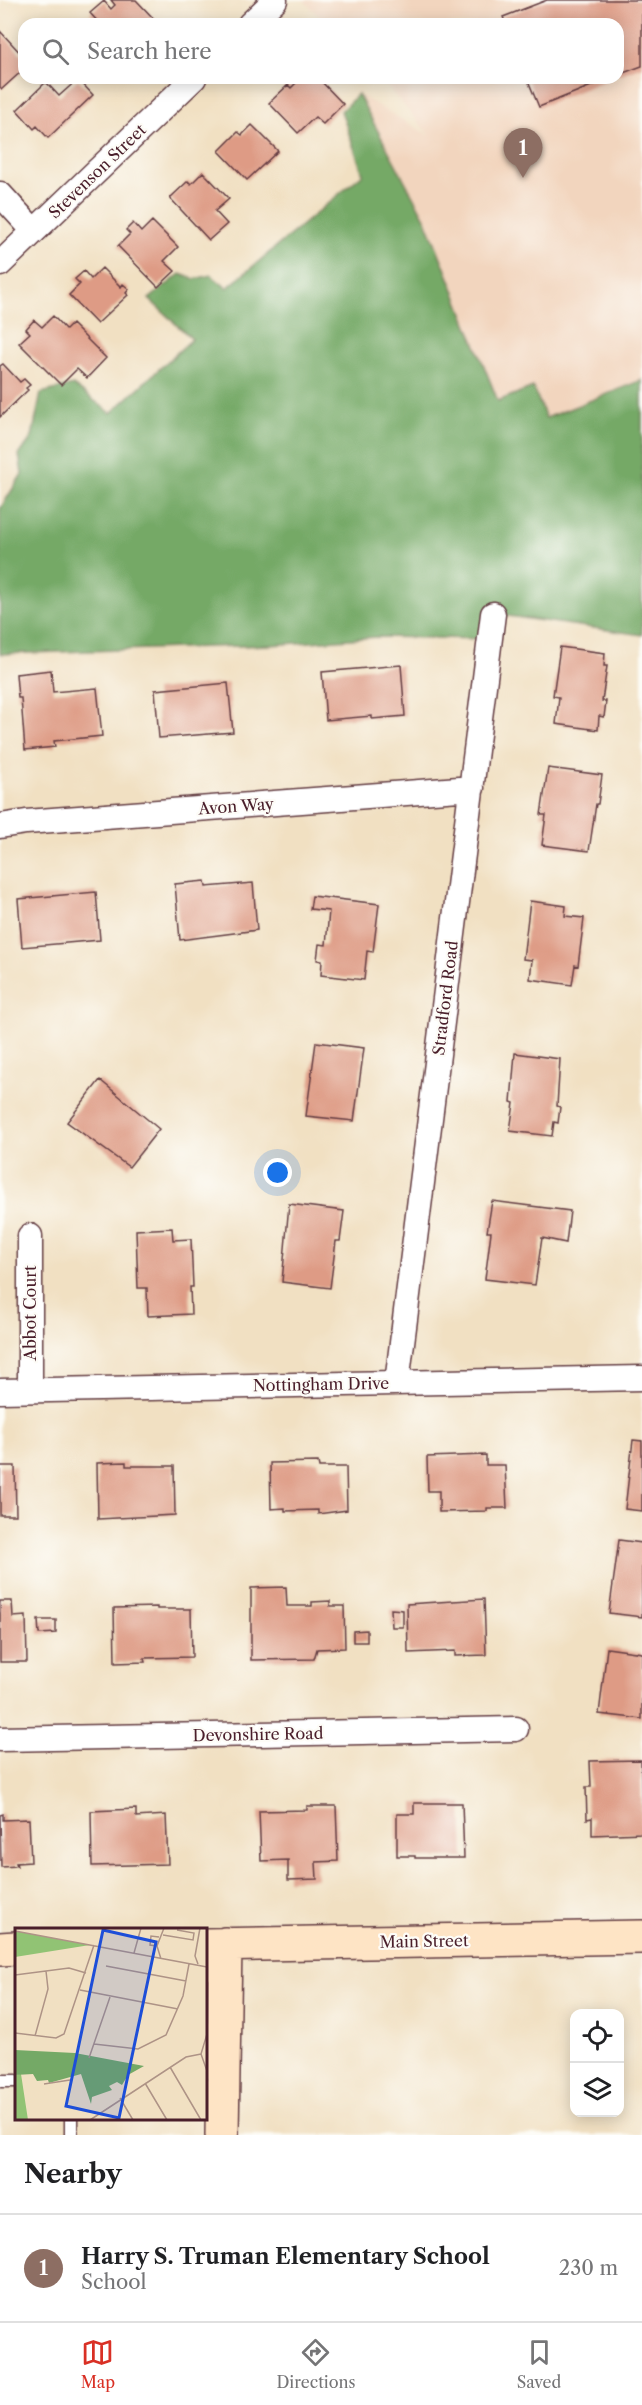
<!DOCTYPE html>
<html lang="en">
<head>
<meta charset="utf-8">
<style>
  body { margin:0; font-family:"Libre Caslon Text",serif; background:#f6f6f6; color:#202124 }
  .controls { position:absolute; right:18px; bottom:18px; display:grid; overflow:hidden; border-radius:12px; box-shadow:0 3px 15px #0003 }
  .controls button { width:54px; height:54px; display:grid; place-items:center; padding:0; border:0; border-bottom:2px solid #e0e0e0; background:#fff; color:#202124; font:30px sans-serif }
  .you { position:absolute; left:278px; top:1173px; width:21px; height:21px; margin:-15px; border:4px solid #fff; border-radius:50%; background:#1a73e8; box-shadow:0 0 0 9px #1a73e833 }
  .badge { display:grid; place-items:center; width:39px; height:39px; border-radius:50%; background:#d93025; color:#fff; font-size:20px; font-weight:700 }
  .pin { position:absolute; translate:-50% -50px; filter:drop-shadow(0 2px 3px #0008) }
  .pin::after { content:''; position:absolute; top:32px; width:21px; height:18px; background:inherit; clip-path:polygon(0 0,100% 0,50% 100%) }
  .list { margin:0; padding:0; list-style:none }
  h2 { display:flex; justify-content:space-between; align-items:center; height:78px; margin:0; padding:0 24px; font-size:26px }
  h2 small { font-size:20px; font-weight:400; color:#757577 }
  .list li { display:grid; grid-template-columns:39px 1fr auto; gap:18px; align-items:center; box-sizing:border-box; height:108px; padding:0 24px; border-top:2px solid #e0e0e0 }
  .list b { display:block; font-size:22px; white-space:nowrap }
  .list p { margin:0; font-size:20px; white-space:nowrap; color:#757577 }
  .list em { font-size:20px; font-style:normal; color:#757577 }
  .icon { flex:none; width:33px; height:33px; fill:none; stroke:currentColor; stroke-width:2; stroke-linecap:round; stroke-linejoin:round }
  .map { position:relative; flex:none; width:642px; height:2135px; overflow:hidden }
  .search { position:absolute; background:#fff; box-shadow:0 3px 15px #0003; left:18px; right:18px; top:18px; height:66px; display:flex; align-items:center; gap:15px; box-sizing:border-box; padding:0 21px; border-radius:18px; color:#757577; font-size:22px }
  .sheet { height:186px; background:#fff }
  nav { display:flex; justify-content:space-around; align-items:center; box-sizing:border-box; height:84px; border-top:2px solid #e0e0e0; background:#fff; font-size:16px; color:#757577 }
  nav a { display:grid; justify-items:center; gap:3px }
  nav .on { color:#d93025 }
  .map>svg:first-child { display:block }
  .built { fill:#f2d5be }
  .forest { fill:#74a966; stroke:#5f6448; stroke-width:1.5 }
  .building { fill:#de9b85 }
  .lines { fill:none; stroke-linecap:round; stroke-linejoin:round }
  .lane-casing { stroke:#633c42; stroke-width:15 }
  .street-casing { stroke:#633c42; stroke-width:27 }
  .secondary-casing { stroke:#633c42; stroke-width:36 }
  .lane { stroke:#fff; stroke-width:12 }
  .street { stroke:#fff; stroke-width:24 }
  .secondary { stroke:#fee4c5; stroke-width:33 }
  .labels { text-anchor:middle; stroke-width:4.5; stroke-linejoin:round; paint-order:stroke }
  .street-label { font-size:16px; fill:#4a1f2b; stroke:#fdfcf7 }
  .inset-road { fill:none; stroke:#ae9386; stroke-width:1.5 }
  .view { fill:#1d4ed8; fill-opacity:0.15; stroke:#1d4ed8; stroke-width:3 }
  .inset-edge { fill:none; stroke:#4a1f2b; stroke-width:3 }
</style>
</head>
<body>
<div class="map">
<svg width="642" height="2135" viewBox="0 0 642 2135">
  <rect width="100%" height="100%" fill="#fdfcf7"/>
  <filter id="ink" filterUnits="userSpaceOnUse"><feTurbulence type="fractalNoise" baseFrequency=".0167" numOctaves="2"/><feDisplacementMap in="SourceGraphic" scale="12" xChannelSelector="R" yChannelSelector="G"/><feConvolveMatrix kernelMatrix="1 2 1 2 8 2 1 2 1" color-interpolation-filters="sRGB"/></filter>
  <filter id="wash" filterUnits="userSpaceOnUse"><feTurbulence type="fractalNoise" baseFrequency=".008" numOctaves="4" result="noise"/><feDisplacementMap in="SourceGraphic" scale="24" xChannelSelector="R" yChannelSelector="G"/><feGaussianBlur stdDeviation="1.35" result="paint"/><feColorMatrix in="noise" values="0 0 0 0 0 0 0 0 0 0 0 0 0 0 0 0 0 1.4 0 .05"/><feComposite in="paint" operator="in"/></filter>
  <g filter="url(#wash)">
    <rect width="100%" height="100%" fill="#f1e0c2"/>
    <path class="built" d="M303 0H642V380L545 418 498 401 426 220 358 94 430 136 380 78H618V24H327Z"/>
    <path class="forest" d="M358 94 426 220 498 401 533 387 546 418 642 380V635L494 614 490 639 377 637 270 645 0 654V509L22 474 19 455 32 437 41 393 73 385 111 413 192 339 149 299 180 274 195 279 211 275 227 288 363 174 341 111Z"/>
    <g id="blocks">
      <path class="building" d="M111 0H136L154 19 148 24H100L90 13 104 1 111 9 115 5Z
        M547 0H642V66L618 75V24H506L503 17Z
        M0 31 24 57V69L2 89 0 87Z
        M301 78H318L343 104 323 124 315 117 298 133 269 103 288 85 291 88Z
        M527 78H611L539 107Z
        M78 79 93 95 48 138 37 126 34 129 17 110 46 82 59 96Z
        M252 125 278 151 247 180 219 151 238 132 242 135Z
        M203 172 229 199 215 211 227 224 209 240 170 198 188 181 191 184Z
        M152 221 178 247 164 261 175 271 158 287 118 246 130 234 126 230 133 223 141 232Z
        M102 268 121 287 123 284 129 289 126 293 128 295 97 324 69 295 80 284 75 279 84 271 91 279Z
        M53 316 66 330 72 324 106 358 87 378 77 369 61 385 19 343 30 333 26 329 34 320 42 327Z
        M3 364 20 382 24 379 30 385 26 388 28 390 0 417V366Z
        M560 647 605 653 604 666H607L602 701H606L604 717 599 716 598 730 556 724 559 697 553 696Z
        M401 665 405 716 372 719V716L326 720 322 672Z
        M51 670 53 692 97 688 102 736 54 741 55 747 25 750 21 698H18L16 674Z
        M228 683 233 732 159 738 155 690Z
        M548 768 602 775 598 804H596L589 851 542 845 546 815H541Z
        M205 881 206 887 253 883 257 930 180 940 175 884Z
        M96 892 100 940 22 947 18 899Z
        M312 896 379 904 373 952 367 951 364 980 321 975 322 961 317 960 319 944 326 945 329 911 310 909Z
        M530 901 566 906 565 916 584 918 578 966 575 965 572 985 530 979 532 960 523 959Z
        M316 1042 364 1048 354 1121 306 1116Z
        M515 1053 560 1059 557 1106 560 1107 558 1123 554 1122 552 1136 510 1131 514 1103 511 1102Z
        M100 1080 159 1129 129 1167 67 1122Z
        M492 1201 570 1211 566 1243 542 1238 535 1285 485 1279 491 1232H487Z
        M289 1204 344 1211 340 1241H336L330 1288 282 1282Z
        M172 1228 173 1240 191 1239 193 1287H190L191 1314 148 1316 147 1288H138L136 1230Z
        M633 1440 642 1441V1511L625 1509Z
        M486 1455V1465H505L507 1508H487V1511L439 1512V1491H428L427 1457Z
        M126 1462V1466H174L175 1515 98 1519 97 1463Z
        M318 1462 319 1467H346L347 1510 318 1514V1510L285 1511V1508L271 1509 270 1463Z
        M0 1466H15L16 1515H0Z
        M619 1540 642 1543V1617L609 1613Z
        M286 1587 287 1606H312V1602L330 1601V1606H344L345 1648 317 1649 314 1659 251 1660V1588Z
        M484 1599 486 1655 455 1656V1651L408 1653 407 1604Z
        M0 1601H12L13 1617 26 1616 27 1662H0Z
        M157 1607V1609H191L192 1657 144 1658 145 1662 115 1663 114 1608Z
        M391 1609 403 1610V1627H392Z
        M38 1620H56V1633L39 1634Z
        M367 1630V1642H353V1631Z
        M607 1648 642 1653V1719L599 1714Z
        M641 1760 642 1833 592 1835V1818L587 1819 586 1787H591L590 1761Z
        M414 1803H462L464 1858H415V1856H397V1814H414Z
        M307 1806H336L338 1861 316 1862 317 1879 288 1880V1860L261 1861 259 1811 307 1810Z
        M136 1809V1817L166 1815 168 1864 92 1866 91 1811Z
        M3 1814V1820L29 1819 31 1862 16 1863 17 1866 1 1867 0 1815Z"/>
    </g>
  </g>
  <g filter="url(#ink)">
    <use href="#blocks" fill-opacity="0" stroke="#633c42" stroke-width="1.5"/>
    <g class="lines">
      <g class="lane-casing">
        <path id="lane" d="M0 2081H16
          M71 2118V2135"/>
      </g>
      <g class="street-casing">
        <path id="street" d="M250 24 275 0
          M0 194 34 231
          M0 264 194 78
          M0 826 26 822 472 788
          M30 1236V1390
          M397 1383 493 614
          M0 1391 642 1378
          M0 1739 516 1729"/>
      </g>
      <g class="secondary-casing">
        <path id="secondary" d="M206 1945 642 1937
          M0 1949 16 1948
          M222 2135 225 1944"/>
      </g>
      <use href="#lane" class="lane"/>
      <use href="#street" class="street"/>
      <use href="#secondary" class="secondary"/>
    </g>
  </g>
  <g class="labels">
    <g class="street-label">
      <text transform="translate(97 171) rotate(-44)" y="6">Stevenson Street</text>
      <text transform="translate(236 806) rotate(-4)" y="6">Avon Way</text>
      <text transform="translate(445 998) rotate(-83)" y="6">Stradford Road</text>
      <text transform="translate(30 1313) rotate(-90)" y="6">Abbot Court</text>
      <text transform="translate(321 1384) rotate(-1)" y="6">Nottingham Drive</text>
      <text transform="translate(258 1734) rotate(-1)" y="6">Devonshire Road</text>
      <text transform="translate(424 1941) rotate(-1)" y="6">Main Street</text>
    </g>
  </g>
  <g transform="translate(15 1928)">
    <rect width="192" height="192" fill="#f1e0c2"/>
    <path d="M0 3 75 17 0 29ZM6 146 13 192H0V147Z" fill="#91c374"/>
    <path d="M0 122 60 125 129 138 113 147 107 157 102 154 94 158 97 162 77 169 76 176 66 146 34 155 33 152 22 153 18 146 0 147Z" fill="#74a966"/>
    <path class="inset-road" d="M0 3 192 39M148 7 178 12 179 5 162 2M142 18 135 17 136 8 144 9M119 25 126 0M146 31 142 18 149 0M183 36 180 28 185 0M91 38 171 53M0 47 54 40 71 45M65 62 163 81M0 105 41 110 49 106 79 17M192 106 186 126 192 143M20 108 33 61 31 43M79 116 123 121 151 107 168 68 174 36M74 130 95 69M155 139 186 192M130 155 152 192M29 156 55 152M105 170 118 192M75 192 171 129 186 126"/>
    <path class="view" d="M88 2 141 14 104 190 51 178Z"/>
    <rect width="192" height="192" class="inset-edge"/>
  </g>
</svg>
<div class="controls">
<button><svg class="icon" aria-label="locate" viewBox="0 0 24 24"><circle cx="12" cy="12" r="6"/><path d="M12 2v4M12 18v4M2 12h4M18 12h4"/></svg></button>
<button><svg class="icon" aria-label="layers" viewBox="0 0 24 24"><path d="M12 4l9 5-9 5-9-5zM3 14l9 5 9-5"/></svg></button>
</div>
<div class="you"></div>
<div class="pin badge" style="left:523px;top:178px;background:#8d6e63">1</div>
<div class="search"><svg class="icon" aria-label="search" viewBox="0 0 24 24"><circle cx="10" cy="10" r="6"/><path d="M15 15l6 6"/></svg>Search here</div>
</div>
<section class="sheet">
<h2>Nearby<small></small></h2>
<ul class="list">
<li><span class="badge" style="background:#8d6e63">1</span><div><b>Harry S. Truman Elementary School</b><p>School</p></div><em>230 m</em></li>
</ul>
</section>
<nav>
<a class="on"><svg class="icon" aria-label="map" viewBox="0 0 24 24"><path d="M3 6l6-2 6 2 6-2v14l-6 2-6-2-6 2zM9 4v14M15 6v14"/></svg>Map</a>
<a><svg class="icon" aria-label="directions" viewBox="0 0 24 24"><path d="M12 3l9 9-9 9-9-9zM9 14v-3h6M13 9l2 2-2 2"/></svg>Directions</a>
<a><svg class="icon" aria-label="saved" viewBox="0 0 24 24"><path d="M7 4h10v16l-5-4-5 4z"/></svg>Saved</a>
</nav>
</body>
</html>
